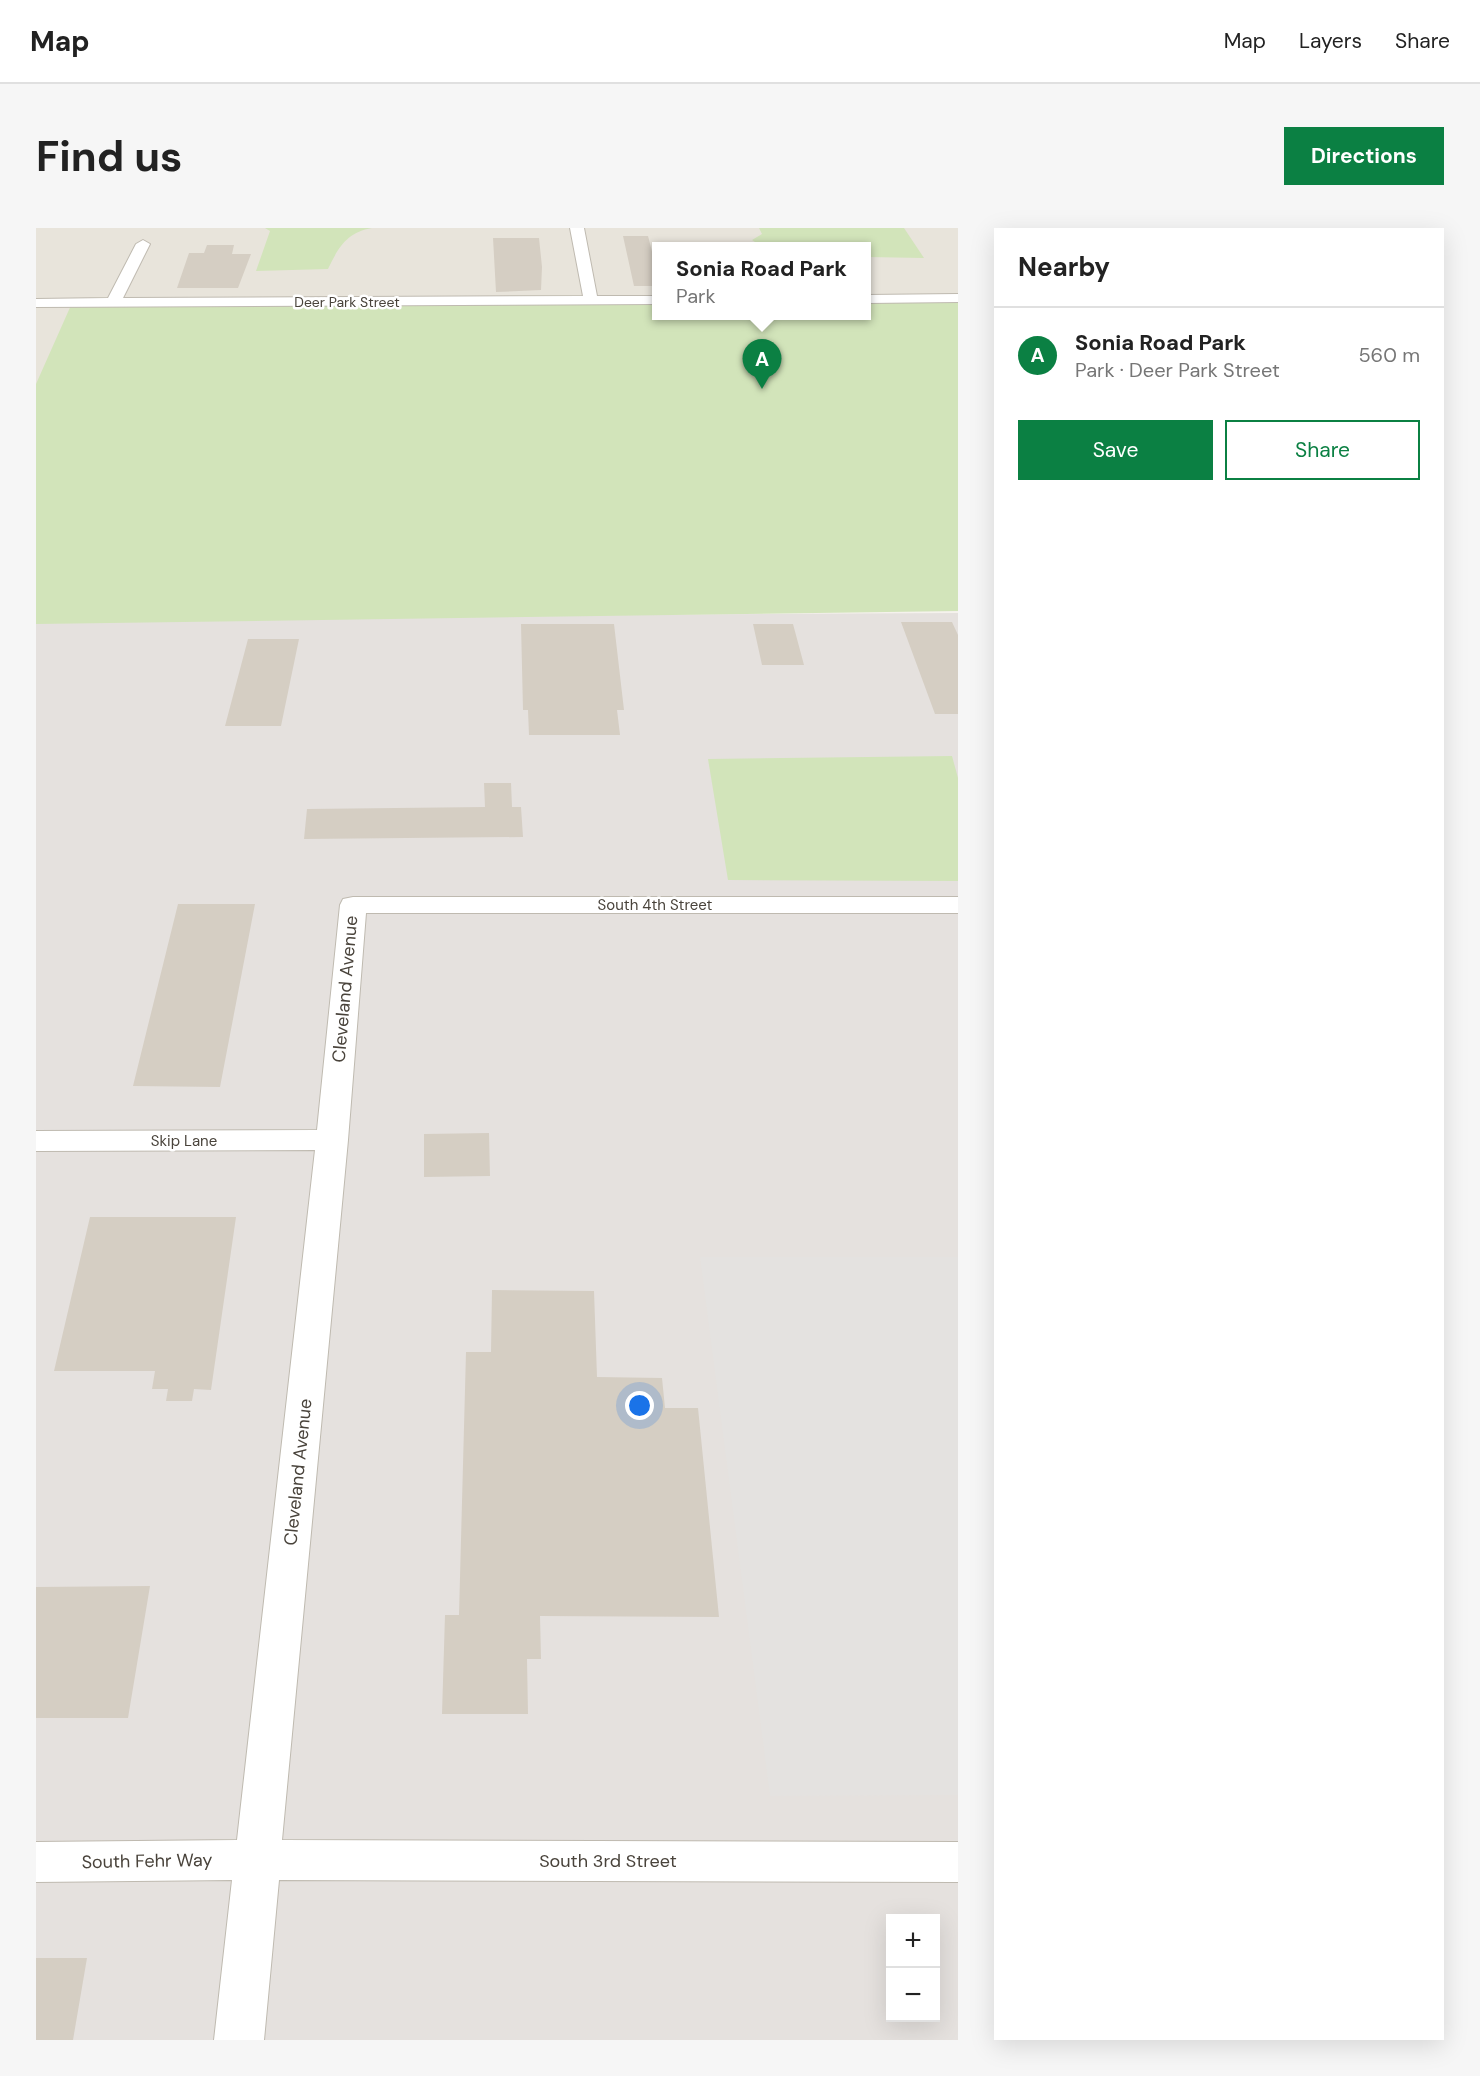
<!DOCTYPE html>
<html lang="en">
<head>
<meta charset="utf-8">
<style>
  body { margin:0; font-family:"DM Sans",sans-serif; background:#f6f6f6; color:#222 }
  .controls { position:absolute; right:18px; bottom:18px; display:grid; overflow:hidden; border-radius:0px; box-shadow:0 6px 24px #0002 }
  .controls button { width:54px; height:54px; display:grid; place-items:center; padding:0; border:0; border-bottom:2px solid #e0e0e0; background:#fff; color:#222; font:30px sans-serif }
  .you { position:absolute; left:604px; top:1178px; width:21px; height:21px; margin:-15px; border:4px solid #fff; border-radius:50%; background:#1a73e8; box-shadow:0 0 0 9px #1a73e833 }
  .badge { display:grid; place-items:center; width:39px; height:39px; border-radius:50%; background:#0b8043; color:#fff; font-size:20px; font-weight:700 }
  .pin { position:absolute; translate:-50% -50px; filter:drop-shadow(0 2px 3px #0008) }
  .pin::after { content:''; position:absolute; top:32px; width:21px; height:18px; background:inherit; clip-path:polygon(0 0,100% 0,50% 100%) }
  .popup { position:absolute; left:616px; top:14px; width:219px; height:78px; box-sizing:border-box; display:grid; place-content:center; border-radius:0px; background:#fff; filter:drop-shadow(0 2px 4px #0005); font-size:20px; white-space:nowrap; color:#767676 }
  .popup b { font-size:22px; color:#222 }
  .popup::after { content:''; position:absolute; left:50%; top:100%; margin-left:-12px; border:12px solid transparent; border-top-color:#fff }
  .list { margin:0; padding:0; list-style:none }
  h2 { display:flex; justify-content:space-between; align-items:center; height:78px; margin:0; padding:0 24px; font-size:26px }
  h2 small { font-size:20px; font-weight:400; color:#767676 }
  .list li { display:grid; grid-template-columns:39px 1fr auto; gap:18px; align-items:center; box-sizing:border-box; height:96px; padding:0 24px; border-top:2px solid #e0e0e0 }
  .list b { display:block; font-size:22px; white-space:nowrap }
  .list p { margin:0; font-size:20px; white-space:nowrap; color:#767676 }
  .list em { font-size:20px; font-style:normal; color:#767676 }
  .actions { display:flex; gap:12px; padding:18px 24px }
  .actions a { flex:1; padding:14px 0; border:2px solid #0b8043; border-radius:0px; text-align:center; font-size:21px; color:#0b8043 }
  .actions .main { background:#0b8043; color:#fff }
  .map { position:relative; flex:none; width:922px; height:1812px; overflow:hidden; border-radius:0px }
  header { display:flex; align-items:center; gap:36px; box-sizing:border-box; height:84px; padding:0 30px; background:#fff; border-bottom:2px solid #e0e0e0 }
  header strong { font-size:28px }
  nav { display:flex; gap:33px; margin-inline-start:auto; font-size:21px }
  .intro { display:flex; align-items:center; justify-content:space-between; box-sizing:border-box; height:144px; padding:0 36px }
  h1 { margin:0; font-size:42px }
  .button { padding:15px 27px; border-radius:0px; background:#0b8043; color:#fff; font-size:21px; font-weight:700 }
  main { display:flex; gap:36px; padding:0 36px }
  aside { flex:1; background:#fff; border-radius:0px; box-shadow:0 6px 24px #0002 }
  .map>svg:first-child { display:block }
  .residential { fill:#e8e4db }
  .industrial { fill:#e5e1de; fill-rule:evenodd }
  .green { fill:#d2e4ba }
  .parking { fill:#e4e2e0 }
  .building { fill:#d5cec3 }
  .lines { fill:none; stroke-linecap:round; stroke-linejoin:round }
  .street-casing { stroke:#bfbab0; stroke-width:2 }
  .street { fill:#fff; fill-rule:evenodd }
  .labels { text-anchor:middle; stroke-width:5; stroke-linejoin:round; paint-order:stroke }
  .far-street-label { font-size:14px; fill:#49433b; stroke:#fff }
  .street-label { font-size:15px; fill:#49433b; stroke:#fff }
  .near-street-label { font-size:18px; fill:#49433b; stroke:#fff }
</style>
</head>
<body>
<header>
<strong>Map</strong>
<nav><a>Map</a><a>Layers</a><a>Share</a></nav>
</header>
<div class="intro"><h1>Find us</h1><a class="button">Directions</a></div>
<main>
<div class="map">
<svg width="922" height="1812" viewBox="0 0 922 1812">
  <rect width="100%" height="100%" fill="#f5f2ed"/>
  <path class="residential" d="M0 0H922V77L831 78V18H621V79L0 208Z"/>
  <path class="industrial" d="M922 385V1812H0V390ZM854 1690H900V1790H854Z"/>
  <path class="green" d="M229 0H336C311 4 302 20 292 41L220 43 234 3Z
    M723 0H868L888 30 831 29V18H725L716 12 726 6Z
    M922 66V383L0 396V156L36 75 621 69V88H831V67Z
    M916 528 922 550V653L692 652 672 531Z"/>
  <path class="parking" d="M664 1029H922V1567L734 1568Z"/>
  <path class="building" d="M587 8H612L621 43V58H598Z
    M457 10H503L506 39 505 62 460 64Z
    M171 17H198L196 26H215L202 60H141L153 25H168Z
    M865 394H916L922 407V486H899Z
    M485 396H578L588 482H581L584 507H493L492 482H487Z
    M717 396H757L768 437H726Z
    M212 411H263L245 498H189Z
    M448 555H475L476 579H485L487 609 268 611 271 581 449 579Z
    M142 676H219L184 859 97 858Z
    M453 905 454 948 388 949V906Z
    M54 989H200L175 1162 158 1161 156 1173H130L132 1161H116L119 1143H18Z
    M456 1062 558 1063 561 1149 626 1150 629 1180H662L683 1389 504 1388 505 1431H491L492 1486H406L409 1387H423L430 1124H455Z
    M114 1358 92 1490H0V1359Z
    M0 1730H51L37 1812H0Z"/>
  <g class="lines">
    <g class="street-casing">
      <path id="street" d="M534 0H548L561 68H621V76L0 79V71L72 70 100 16 107 12 114 16 87 70 547 68Z
        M922 66V74L831 75V67Z
        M317 669H922V685H330L312 912 246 1612 922 1614V1654L243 1652 228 1812H178L196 1652 0 1654V1614L201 1612 279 922 0 923V903L281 902 304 677 307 671Z"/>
    </g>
    <use href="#street" class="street"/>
  </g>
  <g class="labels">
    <g class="far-street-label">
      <text x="311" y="79">Deer Park Street</text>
    </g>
    <g class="street-label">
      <text x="619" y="682">South 4th Street</text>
      <text x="148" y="918">Skip Lane</text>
    </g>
    <g class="near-street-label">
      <text transform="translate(309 761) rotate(-85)" y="6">Cleveland Avenue</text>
      <text transform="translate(262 1244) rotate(-84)" y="6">Cleveland Avenue</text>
      <text transform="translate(111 1633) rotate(-1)" y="6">South Fehr Way</text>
      <text x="572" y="1639">South 3rd Street</text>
    </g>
  </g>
</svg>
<div class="controls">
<button>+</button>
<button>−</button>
</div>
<div class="you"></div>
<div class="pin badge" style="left:726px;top:161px">A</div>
<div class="popup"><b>Sonia Road Park</b>Park</div>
</div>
<aside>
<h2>Nearby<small></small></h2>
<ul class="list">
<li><span class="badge">A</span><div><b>Sonia Road Park</b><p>Park · Deer Park Street</p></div><em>560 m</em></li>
</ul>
<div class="actions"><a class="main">Save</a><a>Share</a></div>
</aside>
</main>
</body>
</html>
